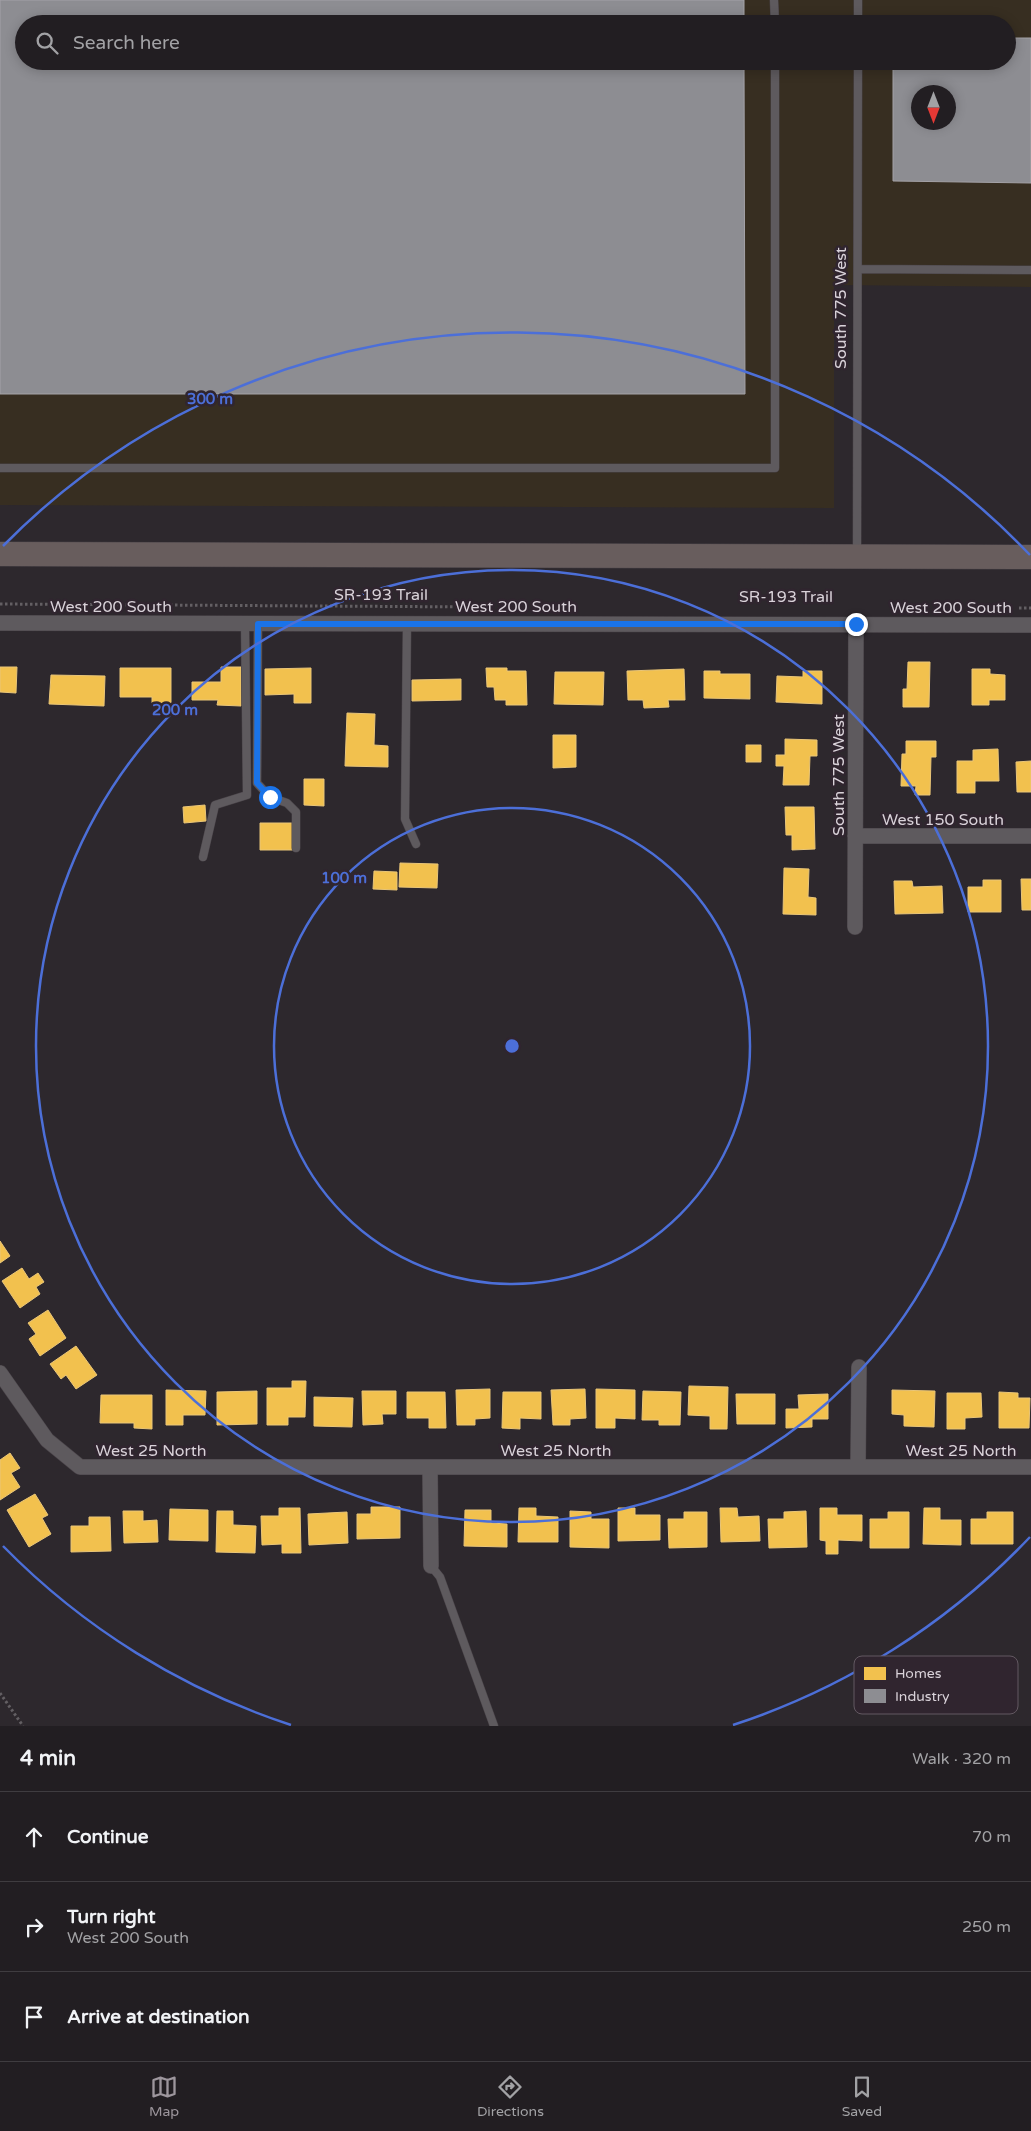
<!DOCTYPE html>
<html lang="en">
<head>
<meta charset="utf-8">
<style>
  body { margin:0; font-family:"Varela Round",sans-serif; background:#2e2b2f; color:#f1f3f6 }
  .compass { position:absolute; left:911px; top:85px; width:45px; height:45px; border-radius:50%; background:#221e22; box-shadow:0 2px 12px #0003; rotate:180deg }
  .stop { position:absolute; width:15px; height:15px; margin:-11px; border:4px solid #1a73e8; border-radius:50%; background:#fff }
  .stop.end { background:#1a73e8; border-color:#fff; box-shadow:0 1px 5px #0008 }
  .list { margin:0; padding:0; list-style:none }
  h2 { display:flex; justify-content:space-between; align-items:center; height:65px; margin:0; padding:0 20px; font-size:21px }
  h2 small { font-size:16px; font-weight:400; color:#a2a2a5 }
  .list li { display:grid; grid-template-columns:32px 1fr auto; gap:15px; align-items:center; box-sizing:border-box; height:90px; padding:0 20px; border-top:1px solid #3f3c40 }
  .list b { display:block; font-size:19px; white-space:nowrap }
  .list p { margin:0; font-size:16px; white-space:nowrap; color:#a2a2a5 }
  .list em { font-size:16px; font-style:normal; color:#a2a2a5 }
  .icon { flex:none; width:28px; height:28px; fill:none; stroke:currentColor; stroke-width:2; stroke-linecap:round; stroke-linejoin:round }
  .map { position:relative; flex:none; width:1031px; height:1726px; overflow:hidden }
  .search { position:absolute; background:#221e22; box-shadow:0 2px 12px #0003; left:15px; right:15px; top:15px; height:55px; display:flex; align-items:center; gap:12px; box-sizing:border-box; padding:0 18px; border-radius:28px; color:#a2a2a5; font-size:19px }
  .sheet { height:335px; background:#221e22 }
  nav { display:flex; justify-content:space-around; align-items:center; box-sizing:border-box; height:70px; border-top:1px solid #3f3c40; background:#221e22; font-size:14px; color:#a2a2a5 }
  nav a { display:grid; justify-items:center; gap:2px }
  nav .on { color:#9d969d }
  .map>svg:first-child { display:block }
  .industrial { fill:#372e21; fill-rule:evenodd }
  .homes { fill:#f2c14e; stroke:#eac678 }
  .industry { fill:#8d8d92; stroke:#a4a2a7; fill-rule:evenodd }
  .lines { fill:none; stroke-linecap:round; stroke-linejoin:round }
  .service-casing { stroke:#494348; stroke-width:9 }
  .minor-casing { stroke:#494348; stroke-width:16 }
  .primary-casing { stroke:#494348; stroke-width:25 }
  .path { stroke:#635f63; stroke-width:3; stroke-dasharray:2.5 2.5; stroke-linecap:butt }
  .service { stroke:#5e5a5e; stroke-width:8 }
  .minor { stroke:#5e5a5e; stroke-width:15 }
  .primary { stroke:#685d5d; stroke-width:24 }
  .route { stroke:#1a73e8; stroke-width:6 }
  .ring { fill:none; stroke:#4c6fd8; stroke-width:2.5 }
  .labels { text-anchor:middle; stroke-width:5; stroke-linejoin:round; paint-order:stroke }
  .street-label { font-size:16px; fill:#d9d2d9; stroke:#30252f }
  .key { fill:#30252f; stroke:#635962; stroke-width:1 }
  .key-label { font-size:14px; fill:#d9d2d9 }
  .centre { fill:#4c6fd8; stroke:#30252f; stroke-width:2.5 }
  .ring-label { font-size:15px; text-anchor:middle; font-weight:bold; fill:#4c6fd8; stroke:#30252f; stroke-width:5; stroke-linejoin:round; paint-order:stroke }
</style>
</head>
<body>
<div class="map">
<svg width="1031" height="1726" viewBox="0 0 1031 1726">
  <rect width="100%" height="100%" fill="#2d282d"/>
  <path class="industrial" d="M0 0H1031V287L834 285V508L0 505ZM24 24H1007V61H24ZM918 92H948V122H918Z"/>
  <path class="homes" d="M908 662H930L929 707H903V689H907Z
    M0 667H17L16 693 0 692Z
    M221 667H241V706L217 705 218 700H192V682H221Z
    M120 668H171V703H152V697H120Z
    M311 668V703H294V694L265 695V669Z
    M486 668H507V671H526L527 705H506V700H495L494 687H487Z
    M684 669 685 700H668L669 707 644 708 643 700H628L627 671Z
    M972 669H990V674L1005 675V700H989V705H972Z
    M704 671H720V674H750V699L704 698Z
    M803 671H822V704L776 702 777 676 803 677Z
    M555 672H604L603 705 554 704Z
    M51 675 105 676 104 706 49 704Z
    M461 679V700L412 701V680Z
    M347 713 375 714 374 745 388 746V767L345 766Z
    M553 735H576V767L553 768Z
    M785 739 817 740V756H810L809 785H783L784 766H776V755H785Z
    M906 741H936V757H931L930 795H915L916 786H901L902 754H906Z
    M746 745H761V762H746Z
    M998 749 999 781H975V793H957V761H973V750Z
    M1031 761V792H1017L1016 762Z
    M304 779H324V806L304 805Z
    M205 805 206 821 184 823 183 807Z
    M785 807H814L815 849 792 850V835H786Z
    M260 823H293V850H260Z
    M400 863 438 864 437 888 399 887Z
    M784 868 809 869 808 897 816 898V915L783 914Z
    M374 871 397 872V890L373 889Z
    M1021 879H1031V910H1022Z
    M983 880H1001V912H968V887H983Z
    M894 881H912L913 887 942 886 943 913 895 914Z
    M0 1241 10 1256 0 1263Z
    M22 1268 29 1279 38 1273 44 1282 36 1287 40 1294 20 1308 2 1281Z
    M48 1310 66 1338 40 1356 29 1339 36 1334 28 1323Z
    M76 1346 97 1375 76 1389 66 1375 61 1379 50 1364Z
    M292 1381H306L305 1417H288V1425H267V1388H292Z
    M689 1386 728 1387 727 1429H710V1416L688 1415Z
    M490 1389V1418L475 1419V1425H457L456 1390Z
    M585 1389 586 1418 570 1419V1425H553L551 1390Z
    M596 1389 635 1390V1419L615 1418V1428H596Z
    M166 1390 206 1391 205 1415H183V1425H166Z
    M892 1390 935 1391 934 1427 904 1426V1415L892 1414Z
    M257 1391V1424L217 1425V1392Z
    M362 1391H396V1414H382L383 1424 363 1425Z
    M643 1391 681 1392 680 1425H659V1420H642Z
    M407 1392H445L446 1428H429V1418H407Z
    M503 1392H541V1419L520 1418V1429L502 1428Z
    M999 1392 1018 1393V1398H1030L1029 1428H999Z
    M947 1393H981L982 1417 965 1418V1429H947Z
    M736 1394H775V1424H737Z
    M828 1394V1419H812V1427L786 1428V1409H799L798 1395Z
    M101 1395H152V1429L134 1428V1423H100Z
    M314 1397 353 1398 352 1427 314 1426Z
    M10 1453 20 1468 11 1473 20 1487 0 1500V1460Z
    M35 1494 48 1515 42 1518 51 1534 29 1547 7 1510Z
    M371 1507H400V1538L357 1539V1514H371Z
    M279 1508H300L301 1553H282V1544L262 1545 261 1516H279Z
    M519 1508H536V1516L558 1517V1542H518Z
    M618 1508H635V1515H660V1540L618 1541Z
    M720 1508H737L738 1517 759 1516 760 1541 721 1542Z
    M820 1508H837V1515H862V1541L838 1540V1554H826V1541L820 1540Z
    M924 1508H940V1520H961V1545L923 1544Z
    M170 1509 208 1510V1541L169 1540Z
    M465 1510H491V1523L507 1524V1547L464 1546Z
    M123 1511H143V1521L157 1520 158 1542 124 1543Z
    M217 1511H233V1525L256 1526 255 1553 216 1552Z
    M570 1511 591 1512V1519H609V1548L570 1547Z
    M806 1511 807 1547 769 1548 768 1519H784V1512Z
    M347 1512 348 1543 309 1545 308 1514Z
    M684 1512H707V1547L669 1548 668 1519H684Z
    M888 1512H909V1548H870V1519H888Z
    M987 1512H1013V1544H971V1519H987Z
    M89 1517H110L111 1551 71 1552V1526H89Z"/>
  <path class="industry" d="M0 0H744V24H24V61H744L745 394H0Z
    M1007 38H1031V183L893 181V61H1007ZM918 92H948V122H918Z"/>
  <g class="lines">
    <g class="service-casing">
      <path id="service" d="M774 0 775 24
        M858 24V0
        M858 269 1031 270
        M0 468H775V61
        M857 554 858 61
        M258 623 257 783 270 797 287 803 296 812V848
        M407 623 405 819 416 844
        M203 857 215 805 247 795 245 623
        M431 1566 440 1577 494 1726"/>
    </g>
    <g class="minor-casing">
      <path id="minor" d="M0 623 1031 625
        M855 836H1031
        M855 927 856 624
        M0 1373 47 1440 80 1467H1031
        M430 1467 431 1566
        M858 1467 859 1367"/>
    </g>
    <g class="primary-casing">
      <path id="primary" d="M0 554 1031 557"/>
    </g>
    <path class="path" d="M0 604 478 607
      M1019 608H1031
      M0 1693 23 1726"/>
    <use href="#service" class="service"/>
    <use href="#minor" class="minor"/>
    <use href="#primary" class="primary"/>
  </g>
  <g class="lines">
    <path class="route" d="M270 797 257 783 258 624H856"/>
  </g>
  <g class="ring">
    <circle cx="512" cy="1046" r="238"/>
    <circle cx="512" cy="1046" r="476"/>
    <path d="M1030 1537A714 714 0 0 1 733 1725M291 1725A714 714 0 0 1 3 1546M3 546A714 714 0 0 1 1030 555"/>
  </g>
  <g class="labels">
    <g class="street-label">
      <text transform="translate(840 308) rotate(-90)" y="6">South 775 West</text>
      <text x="381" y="600">SR-193 Trail</text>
      <text x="786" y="602">SR-193 Trail</text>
      <text x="111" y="612">West 200 South</text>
      <text x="516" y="612">West 200 South</text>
      <text x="951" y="613">West 200 South</text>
      <text transform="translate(838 775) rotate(-90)" y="6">South 775 West</text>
      <text x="943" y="825">West 150 South</text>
      <text x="151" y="1456">West 25 North</text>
      <text x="556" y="1456">West 25 North</text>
      <text x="961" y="1456">West 25 North</text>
    </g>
  </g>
  <rect x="854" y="1656" width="164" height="58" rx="8" class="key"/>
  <rect x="864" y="1667" width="22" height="13" fill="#f2c14e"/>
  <rect x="864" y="1689" width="22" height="14" fill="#8d8d92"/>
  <g class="key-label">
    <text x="895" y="1678">Homes</text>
    <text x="895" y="1701">Industry</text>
  </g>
  <circle cx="512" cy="1046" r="8" class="centre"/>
  <g class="ring-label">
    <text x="210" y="404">300 m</text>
    <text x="175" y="715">200 m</text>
    <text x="344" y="883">100 m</text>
  </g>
</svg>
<svg class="compass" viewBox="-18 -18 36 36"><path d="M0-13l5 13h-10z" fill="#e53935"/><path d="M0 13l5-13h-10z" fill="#a2a2a5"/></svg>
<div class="stop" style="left:270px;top:797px"></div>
<div class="stop end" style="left:856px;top:624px"></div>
<div class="search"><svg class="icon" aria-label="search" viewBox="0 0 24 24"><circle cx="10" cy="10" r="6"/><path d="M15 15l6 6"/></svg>Search here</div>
</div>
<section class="sheet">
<h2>4 min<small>Walk · 320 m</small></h2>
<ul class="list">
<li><svg class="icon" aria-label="ahead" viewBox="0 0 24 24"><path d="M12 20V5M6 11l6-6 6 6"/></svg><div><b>Continue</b></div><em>70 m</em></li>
<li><svg class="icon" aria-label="right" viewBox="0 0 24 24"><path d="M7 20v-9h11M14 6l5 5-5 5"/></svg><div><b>Turn right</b><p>West 200 South</p></div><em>250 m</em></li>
<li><svg class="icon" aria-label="arrive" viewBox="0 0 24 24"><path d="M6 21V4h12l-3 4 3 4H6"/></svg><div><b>Arrive at destination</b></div></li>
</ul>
</section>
<nav>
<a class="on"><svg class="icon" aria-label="map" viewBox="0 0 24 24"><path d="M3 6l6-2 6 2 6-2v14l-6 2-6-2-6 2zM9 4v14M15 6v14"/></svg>Map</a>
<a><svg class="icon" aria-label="directions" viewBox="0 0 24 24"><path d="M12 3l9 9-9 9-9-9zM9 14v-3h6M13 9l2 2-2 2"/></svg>Directions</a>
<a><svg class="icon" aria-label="saved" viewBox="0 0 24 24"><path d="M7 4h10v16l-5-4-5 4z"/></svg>Saved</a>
</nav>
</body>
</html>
